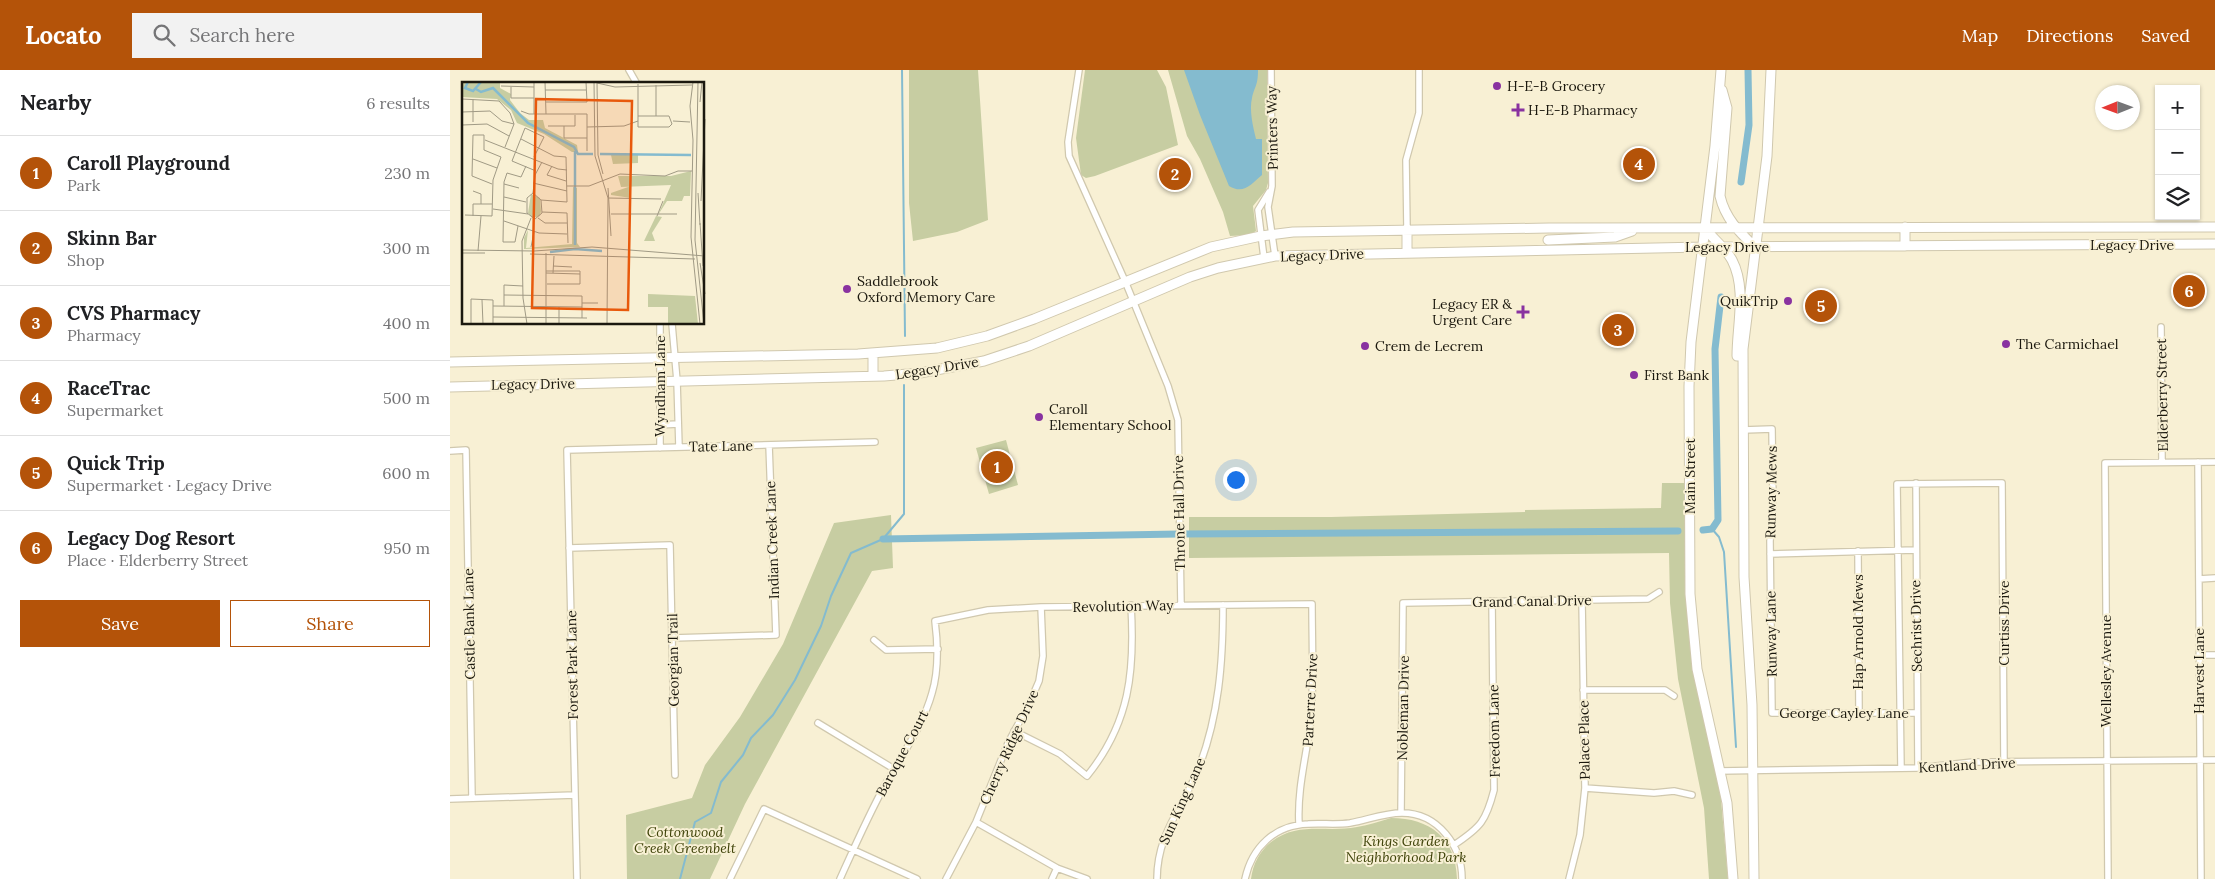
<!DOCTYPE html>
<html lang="en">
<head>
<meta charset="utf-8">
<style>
  body { margin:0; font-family:Lora,serif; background:#f2f2f2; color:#202124 }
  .controls { position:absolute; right:15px; top:15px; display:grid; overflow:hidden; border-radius:0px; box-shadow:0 1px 4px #0004 }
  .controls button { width:45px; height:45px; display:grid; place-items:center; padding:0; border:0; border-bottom:1px solid #e0e0e0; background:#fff; color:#202124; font:25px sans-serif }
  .compass { position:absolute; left:1645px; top:15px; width:45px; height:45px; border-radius:50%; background:#fff; box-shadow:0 1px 4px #0004; rotate:269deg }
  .you { position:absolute; left:785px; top:409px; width:18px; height:18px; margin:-12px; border:4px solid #fff; border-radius:50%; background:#1a73e8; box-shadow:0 0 0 8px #1a73e833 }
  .badge { display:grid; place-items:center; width:32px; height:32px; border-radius:50%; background:#b45309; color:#fff; font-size:16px; font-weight:700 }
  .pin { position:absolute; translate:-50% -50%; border:2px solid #fff; box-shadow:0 1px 5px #0006 }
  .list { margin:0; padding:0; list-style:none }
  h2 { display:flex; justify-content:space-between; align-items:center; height:65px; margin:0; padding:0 20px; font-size:21px }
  h2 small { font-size:16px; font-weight:400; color:#757577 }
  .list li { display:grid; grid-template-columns:32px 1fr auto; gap:15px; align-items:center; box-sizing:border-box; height:75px; padding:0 20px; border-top:1px solid #e0e0e0 }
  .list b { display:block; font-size:19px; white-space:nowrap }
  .list p { margin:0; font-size:16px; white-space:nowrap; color:#757577 }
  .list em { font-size:16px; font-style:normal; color:#757577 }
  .actions { display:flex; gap:10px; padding:15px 20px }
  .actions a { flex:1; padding:11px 0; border:1px solid #b45309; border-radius:0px; text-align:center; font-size:18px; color:#b45309 }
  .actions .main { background:#b45309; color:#fff }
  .icon { flex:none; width:28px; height:28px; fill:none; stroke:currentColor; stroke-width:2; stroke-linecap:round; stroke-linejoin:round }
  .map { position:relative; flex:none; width:1765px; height:809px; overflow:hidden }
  header { display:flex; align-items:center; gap:30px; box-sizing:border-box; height:70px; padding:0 25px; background:#b45309; color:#fff }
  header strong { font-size:24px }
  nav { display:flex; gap:28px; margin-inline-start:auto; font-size:18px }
  .search { width:350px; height:45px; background:#f2f2f2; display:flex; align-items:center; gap:12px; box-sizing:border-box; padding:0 18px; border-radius:0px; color:#757577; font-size:19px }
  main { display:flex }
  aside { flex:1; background:#fff }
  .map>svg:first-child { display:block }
  .green { fill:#c7cda2 }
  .water { fill:#84bbcf }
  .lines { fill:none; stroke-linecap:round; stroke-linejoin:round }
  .stream { stroke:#84bbcf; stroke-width:2 }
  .canal { stroke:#84bbcf; stroke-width:7 }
  .minor-casing { stroke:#d0c8ae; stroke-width:8 }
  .secondary-casing { stroke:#d0c8ae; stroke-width:11 }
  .minor { stroke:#fff; stroke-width:5.5 }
  .secondary { stroke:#fff; stroke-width:9 }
  .poi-dot { fill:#8932a0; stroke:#f8f0d4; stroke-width:2 }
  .labels { text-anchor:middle; stroke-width:4; stroke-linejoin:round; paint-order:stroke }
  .poi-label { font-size:14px; fill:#1b180e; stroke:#f8f0d4; text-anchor:start }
  .street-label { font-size:14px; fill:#1b180e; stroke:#f8f0d4 }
  .park-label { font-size:14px; font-style:italic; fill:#3e4208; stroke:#f8f0d4 }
  .inset-river { fill:none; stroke:#84bbcf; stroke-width:2.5 }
  .inset-road { fill:none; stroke:#a09a85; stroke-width:1 }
  .view { fill:#e8590c; fill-opacity:0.15; stroke:#e8590c; stroke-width:2.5 }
  .inset-edge { fill:none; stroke:#1b180e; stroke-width:2.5 }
</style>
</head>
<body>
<header>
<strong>Locato</strong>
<div class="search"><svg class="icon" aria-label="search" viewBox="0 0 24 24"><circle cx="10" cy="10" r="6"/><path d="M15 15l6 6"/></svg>Search here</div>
<nav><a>Map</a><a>Directions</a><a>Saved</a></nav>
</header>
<main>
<aside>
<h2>Nearby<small>6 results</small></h2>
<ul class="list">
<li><span class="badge">1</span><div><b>Caroll Playground</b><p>Park</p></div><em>230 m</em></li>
<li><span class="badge">2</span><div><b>Skinn Bar</b><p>Shop</p></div><em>300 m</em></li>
<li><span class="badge">3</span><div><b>CVS Pharmacy</b><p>Pharmacy</p></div><em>400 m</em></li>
<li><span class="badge">4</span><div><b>RaceTrac</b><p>Supermarket</p></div><em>500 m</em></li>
<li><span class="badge">5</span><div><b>Quick Trip</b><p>Supermarket · Legacy Drive</p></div><em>600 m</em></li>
<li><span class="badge">6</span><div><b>Legacy Dog Resort</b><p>Place · Elderberry Street</p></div><em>950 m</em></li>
</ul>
<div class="actions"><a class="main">Save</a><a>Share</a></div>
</aside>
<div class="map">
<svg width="1765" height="809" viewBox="0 0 1765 809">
  <rect width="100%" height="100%" fill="#f8f0d4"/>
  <path class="green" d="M459 0H528L538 150 507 162 463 171 459 133Z
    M635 0H707L716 17 728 75 645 106 636 108 631 105 626 68Z
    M718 0H817L818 113 816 120 803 136 806 161 799 165 780 166 773 142 750 89 737 66Z
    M556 370 568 415 539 424 526 378Z
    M1212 413H1237L1238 533 1270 718 1278 809H1259L1254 738 1228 609 1220 533 1219 483 739 488V447H881L1075 442V440L1211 438Z
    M441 445 443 498 422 501 295 734 260 809H177L176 745 242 728 255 695 290 647 333 574 384 453Z
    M941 748C980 748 1006 768 1007 809H801C803 794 809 782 821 772 848 751 876 763 907 757 919 755 930 751 941 748Z"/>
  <path class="water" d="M734 0H808C808 16 805 15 802 28 799 40 803 57 806 69H812V105C801 114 794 125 779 116L750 45Z"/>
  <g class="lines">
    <path class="stream" d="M452 0 455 266
      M1262 459 1269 467 1274 482 1286 677
      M230 809 245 752 261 743 271 712 293 685 301 668 323 645 345 610 371 556 381 526 401 483 433 469 454 444V315"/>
    <path class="canal" d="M1291 112 1299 55 1298 0
      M1253 460 1262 459 1268 450 1265 279 1271 227
      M433 469 729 464 1228 461"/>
    <g class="minor-casing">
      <path id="minor" d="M179 0 187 14
        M629 0 618 72 619 86 675 211 718 316 728 350 731 535
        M821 0 822 116 818 137 825 186
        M957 159 956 90 969 43V0
        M814 188 808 140 819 122
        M210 254V378
        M222 254 227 311 229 377
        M1711 257 1712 392
        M209 355 228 354
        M1293 360 1322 359 1323 437 1320 471 1322 643H1466
        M0 381 16 380 22 728
        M1748 392 1751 809
        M1466 413 1468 698
        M119 478 220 475 225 705
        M1408 481 1409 643
        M1320 484 1465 480
        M1749 509 1765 508
        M222 568 326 565 319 375
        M424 570 436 580 488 579
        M1749 585H1765
        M1133 620H1215L1224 626
        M368 653 444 699
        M564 661 610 684 637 706C680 653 685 601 681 535
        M1451 698 1447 414 1552 413 1554 692
        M1269 701 1468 698 1523 692 1765 690
        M1135 718 1204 723 1224 721 1242 725
        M0 729 125 725
        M951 743 953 533 1198 529 1209 522
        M526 752 607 798 637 809
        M1004 775C1031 757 1036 751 1044 720L1042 531
        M127 809 117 380 425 372
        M280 809 314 739 467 809
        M390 809C404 778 418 746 435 715 451 686 473 656 482 623 489 600 488 575 485 551L538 540 591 537 862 534C862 572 864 611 861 648 857 684 847 718 849 754
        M496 809 526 752 558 673 580 632 589 611 593 586 591 537
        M602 809 607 798
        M707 809C707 764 732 739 748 700 769 646 773 592 773 535
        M795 809C802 777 825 755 858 754 872 753 886 755 900 753 917 750 934 743 952 743 988 743 1012 776 1012 809
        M1119 809 1130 765 1135 718 1132 530
        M1658 809 1655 393 1765 392"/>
    </g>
    <g class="secondary-casing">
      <path id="secondary" d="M1271 0 1265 76 1241 272 1239 316 1240 524 1247 599 1277 733 1283 809
        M1272 20 1277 38 1270 126C1275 148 1289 162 1305 177
        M1455 157V176
        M1254 158C1263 168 1276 179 1282 190 1297 219 1287 255 1287 286
        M957 159V183
        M1098 170 1165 167 1182 161
        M423 283V306
        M0 292 408 284 487 278 537 266 584 249 761 177 811 166 843 162 1099 158 1765 157
        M0 317 434 306 470 303 534 291 579 276 740 207 768 198 825 186 1253 177 1765 174
        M1304 809 1302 635 1294 507 1293 279 1317 86 1321 0"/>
    </g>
    <use href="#minor" class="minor"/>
    <use href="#secondary" class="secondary"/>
  </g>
  <g class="poi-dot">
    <circle cx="1047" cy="16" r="5"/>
    <path d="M1065.5 32.5h5v5h5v5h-5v5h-5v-5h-5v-5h5z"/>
    <circle cx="397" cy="219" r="5"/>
    <circle cx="1338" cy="231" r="5"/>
    <path d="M1070.5 234.5h5v5h5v5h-5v5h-5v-5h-5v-5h5z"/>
    <circle cx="1556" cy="274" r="5"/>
    <circle cx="915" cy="276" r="5"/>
    <circle cx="1184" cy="305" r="5"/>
    <circle cx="589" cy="347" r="5"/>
  </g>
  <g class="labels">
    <g class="poi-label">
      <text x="1057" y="21">H-E-B Grocery</text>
      <text x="1078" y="45">H-E-B Pharmacy</text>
      <text x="407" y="216">Saddlebrook<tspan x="407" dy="16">Oxford Memory Care</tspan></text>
      <text x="1328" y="236" text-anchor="end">QuikTrip</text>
      <text x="1062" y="239" text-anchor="end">Legacy ER &amp;<tspan x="1062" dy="16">Urgent Care</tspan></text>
      <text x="1566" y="279">The Carmichael</text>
      <text x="925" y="281">Crem de Lecrem</text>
      <text x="1194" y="310">First Bank</text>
      <text x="599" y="344">Caroll<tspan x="599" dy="16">Elementary School</tspan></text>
    </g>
    <g class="street-label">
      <text transform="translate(822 58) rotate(-91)" y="5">Printers Way</text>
      <text x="1682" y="180">Legacy Drive</text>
      <text x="1277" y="182">Legacy Drive</text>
      <text transform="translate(872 185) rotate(-2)" y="5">Legacy Drive</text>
      <text transform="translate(487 298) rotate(-9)" y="5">Legacy Drive</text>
      <text transform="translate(83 314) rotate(-1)" y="5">Legacy Drive</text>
      <text transform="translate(210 316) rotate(-90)" y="5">Wyndham Lane</text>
      <text transform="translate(1712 325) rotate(-91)" y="5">Elderberry Street</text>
      <text transform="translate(271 376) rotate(-1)" y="5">Tate Lane</text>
      <text transform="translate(1240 406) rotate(-90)" y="5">Main Street</text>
      <text transform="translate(1321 422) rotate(-89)" y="5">Runway Mews</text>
      <text transform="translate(729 443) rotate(-91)" y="5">Throne Hall Drive</text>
      <text transform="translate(322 470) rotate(-92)" y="5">Indian Creek Lane</text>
      <text transform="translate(1082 531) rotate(-1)" y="5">Grand Canal Drive</text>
      <text transform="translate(673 536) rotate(-1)" y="5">Revolution Way</text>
      <text transform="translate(1554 553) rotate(-90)" y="5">Curtiss Drive</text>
      <text transform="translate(19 554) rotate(-91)" y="5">Castle Bank Lane</text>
      <text transform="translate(1466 556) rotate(-91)" y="5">Sechrist Drive</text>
      <text transform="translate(1408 562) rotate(-90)" y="5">Hap Arnold Mews</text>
      <text transform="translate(1321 564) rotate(-91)" y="5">Runway Lane</text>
      <text transform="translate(223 590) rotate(-91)" y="5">Georgian Trail</text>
      <text transform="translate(122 595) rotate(-91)" y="5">Forest Park Lane</text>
      <text transform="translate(1656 601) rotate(-90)" y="5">Wellesley Avenue</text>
      <text transform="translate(1749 601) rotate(-90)" y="5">Harvest Lane</text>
      <text transform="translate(860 630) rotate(-87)" y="5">Parterre Drive</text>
      <text transform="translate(953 638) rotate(-89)" y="5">Nobleman Drive</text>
      <text x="1394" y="648">George Cayley Lane</text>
      <text transform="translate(1044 661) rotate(-91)" y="5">Freedom Lane</text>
      <text transform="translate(1134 670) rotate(-91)" y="5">Palace Place</text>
      <text transform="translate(559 677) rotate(-66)" y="5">Cherry Ridge Drive</text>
      <text transform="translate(452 683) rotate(-62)" y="5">Baroque Court</text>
      <text transform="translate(1517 695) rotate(-3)" y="5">Kentland Drive</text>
      <text transform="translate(732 731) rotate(-66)" y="5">Sun King Lane</text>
    </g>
    <g class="park-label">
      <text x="235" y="767">Cottonwood<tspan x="235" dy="16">Creek Greenbelt</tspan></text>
      <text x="956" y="776">Kings Garden<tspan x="956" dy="16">Neighborhood Park</tspan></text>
    </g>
  </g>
  <g transform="translate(12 12)">
    <rect width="242" height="242" fill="#f8f0d4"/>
    <path d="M0 0H38V6L49 12 48 18 58 31 67 38H81L83 46 115 63 116 70H110L82 52 55 41 49 28 35 17 0 15ZM149 73H176V81L151 82ZM229 89 228 114H222L220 119H205L196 133 209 103 159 105 156 94H209ZM169 104V116L149 113V111ZM111 105 115 106V161L118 165 62 167V156L66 148 64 166 110 162ZM69 112 78 116 79 129 78 134 70 136 66 131ZM194 134 200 135 190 151 193 159H182ZM186 212 233 214 236 242H206V225H186Z" fill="#c7cda2"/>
    <path class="inset-river" d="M6 0 3 6 11 9 19 0M14 7 19 10 31 6 66 41 112 65 116 72H131M138 72 229 73M113 163V69M113 167 140 169M88 170 113 167"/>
    <path class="inset-road" d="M83 0 84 32M132 0 133 74 146 116 145 242M135 0 136 73 141 92M231 0 228 24 231 58 229 155 238 242M236 0 233 158 242 242M135 1 153 5 230 3M39 4 72 5M49 5V16H72M83 8H124M0 17 37 19 48 31 52 42M84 20H125L124 0M238 20 240 0M59 29 67 32H125V69M0 30 28 29 40 39 52 42M72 32V0M176 34H207L210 42 207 45H176V2M194 34V3M211 39 228 40M11 40V17M0 43 25 42 47 54M86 44H113V33M102 44V56H125M125 45 162 44 176 39M59 57 92 74 104 75 105 120 79 118M23 58 96 87 105 88M43 65 52 42M72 75 82 55 63 46 50 79 74 89M11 77 35 86M90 84 85 93 104 99M71 101 105 109M42 102 57 106M105 104H127L158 92 203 94 216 89H230M146 106 149 154M11 109 19 112V122M71 111 79 118 80 131 73 137 65 131V116ZM71 111 73 93 80 80M236 111 238 143M42 115 64 120M146 116 199 117M239 119 243 37M31 127 66 132M80 130 105 131 106 161M149 132H215M3 133 30 134 31 98 39 75 22 68V53H11L10 94 30 102M11 134V122H30M195 134 201 119M76 136 83 141H105M42 139 77 151 105 152M238 141 241 184M56 144 53 160H41L42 100 45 91 59 95 64 84M69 165 72 150M0 168 72 169 130 165 243 174M16 169 19 134M0 171H23M84 171V242M68 172 233 177M238 181 243 212M91 184 110 185M84 189H118V202H85M84 191 118 192M91 191 92 174M42 213 120 214V236M20 218 21 242M120 221H136M31 224 120 225M42 224V203L61 204M31 235 125 236M9 242V217L31 218V242M65 242 61 216 60 159 69 136M97 242V225"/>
    <path class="view" d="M74 17 170 19 166 228 70 226Z"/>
    <rect width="242" height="242" class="inset-edge"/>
  </g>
</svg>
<div class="controls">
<button>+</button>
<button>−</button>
<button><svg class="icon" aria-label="layers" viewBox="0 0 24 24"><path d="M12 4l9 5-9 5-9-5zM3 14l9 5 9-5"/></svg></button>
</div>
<svg class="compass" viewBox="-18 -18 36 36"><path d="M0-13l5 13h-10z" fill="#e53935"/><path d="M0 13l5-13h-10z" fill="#757577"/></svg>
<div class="you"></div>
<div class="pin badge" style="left:547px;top:397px">1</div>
<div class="pin badge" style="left:725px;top:104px">2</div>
<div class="pin badge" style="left:1168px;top:260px">3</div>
<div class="pin badge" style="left:1189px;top:94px">4</div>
<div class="pin badge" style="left:1371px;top:236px">5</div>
<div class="pin badge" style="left:1739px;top:221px">6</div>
</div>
</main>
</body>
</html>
